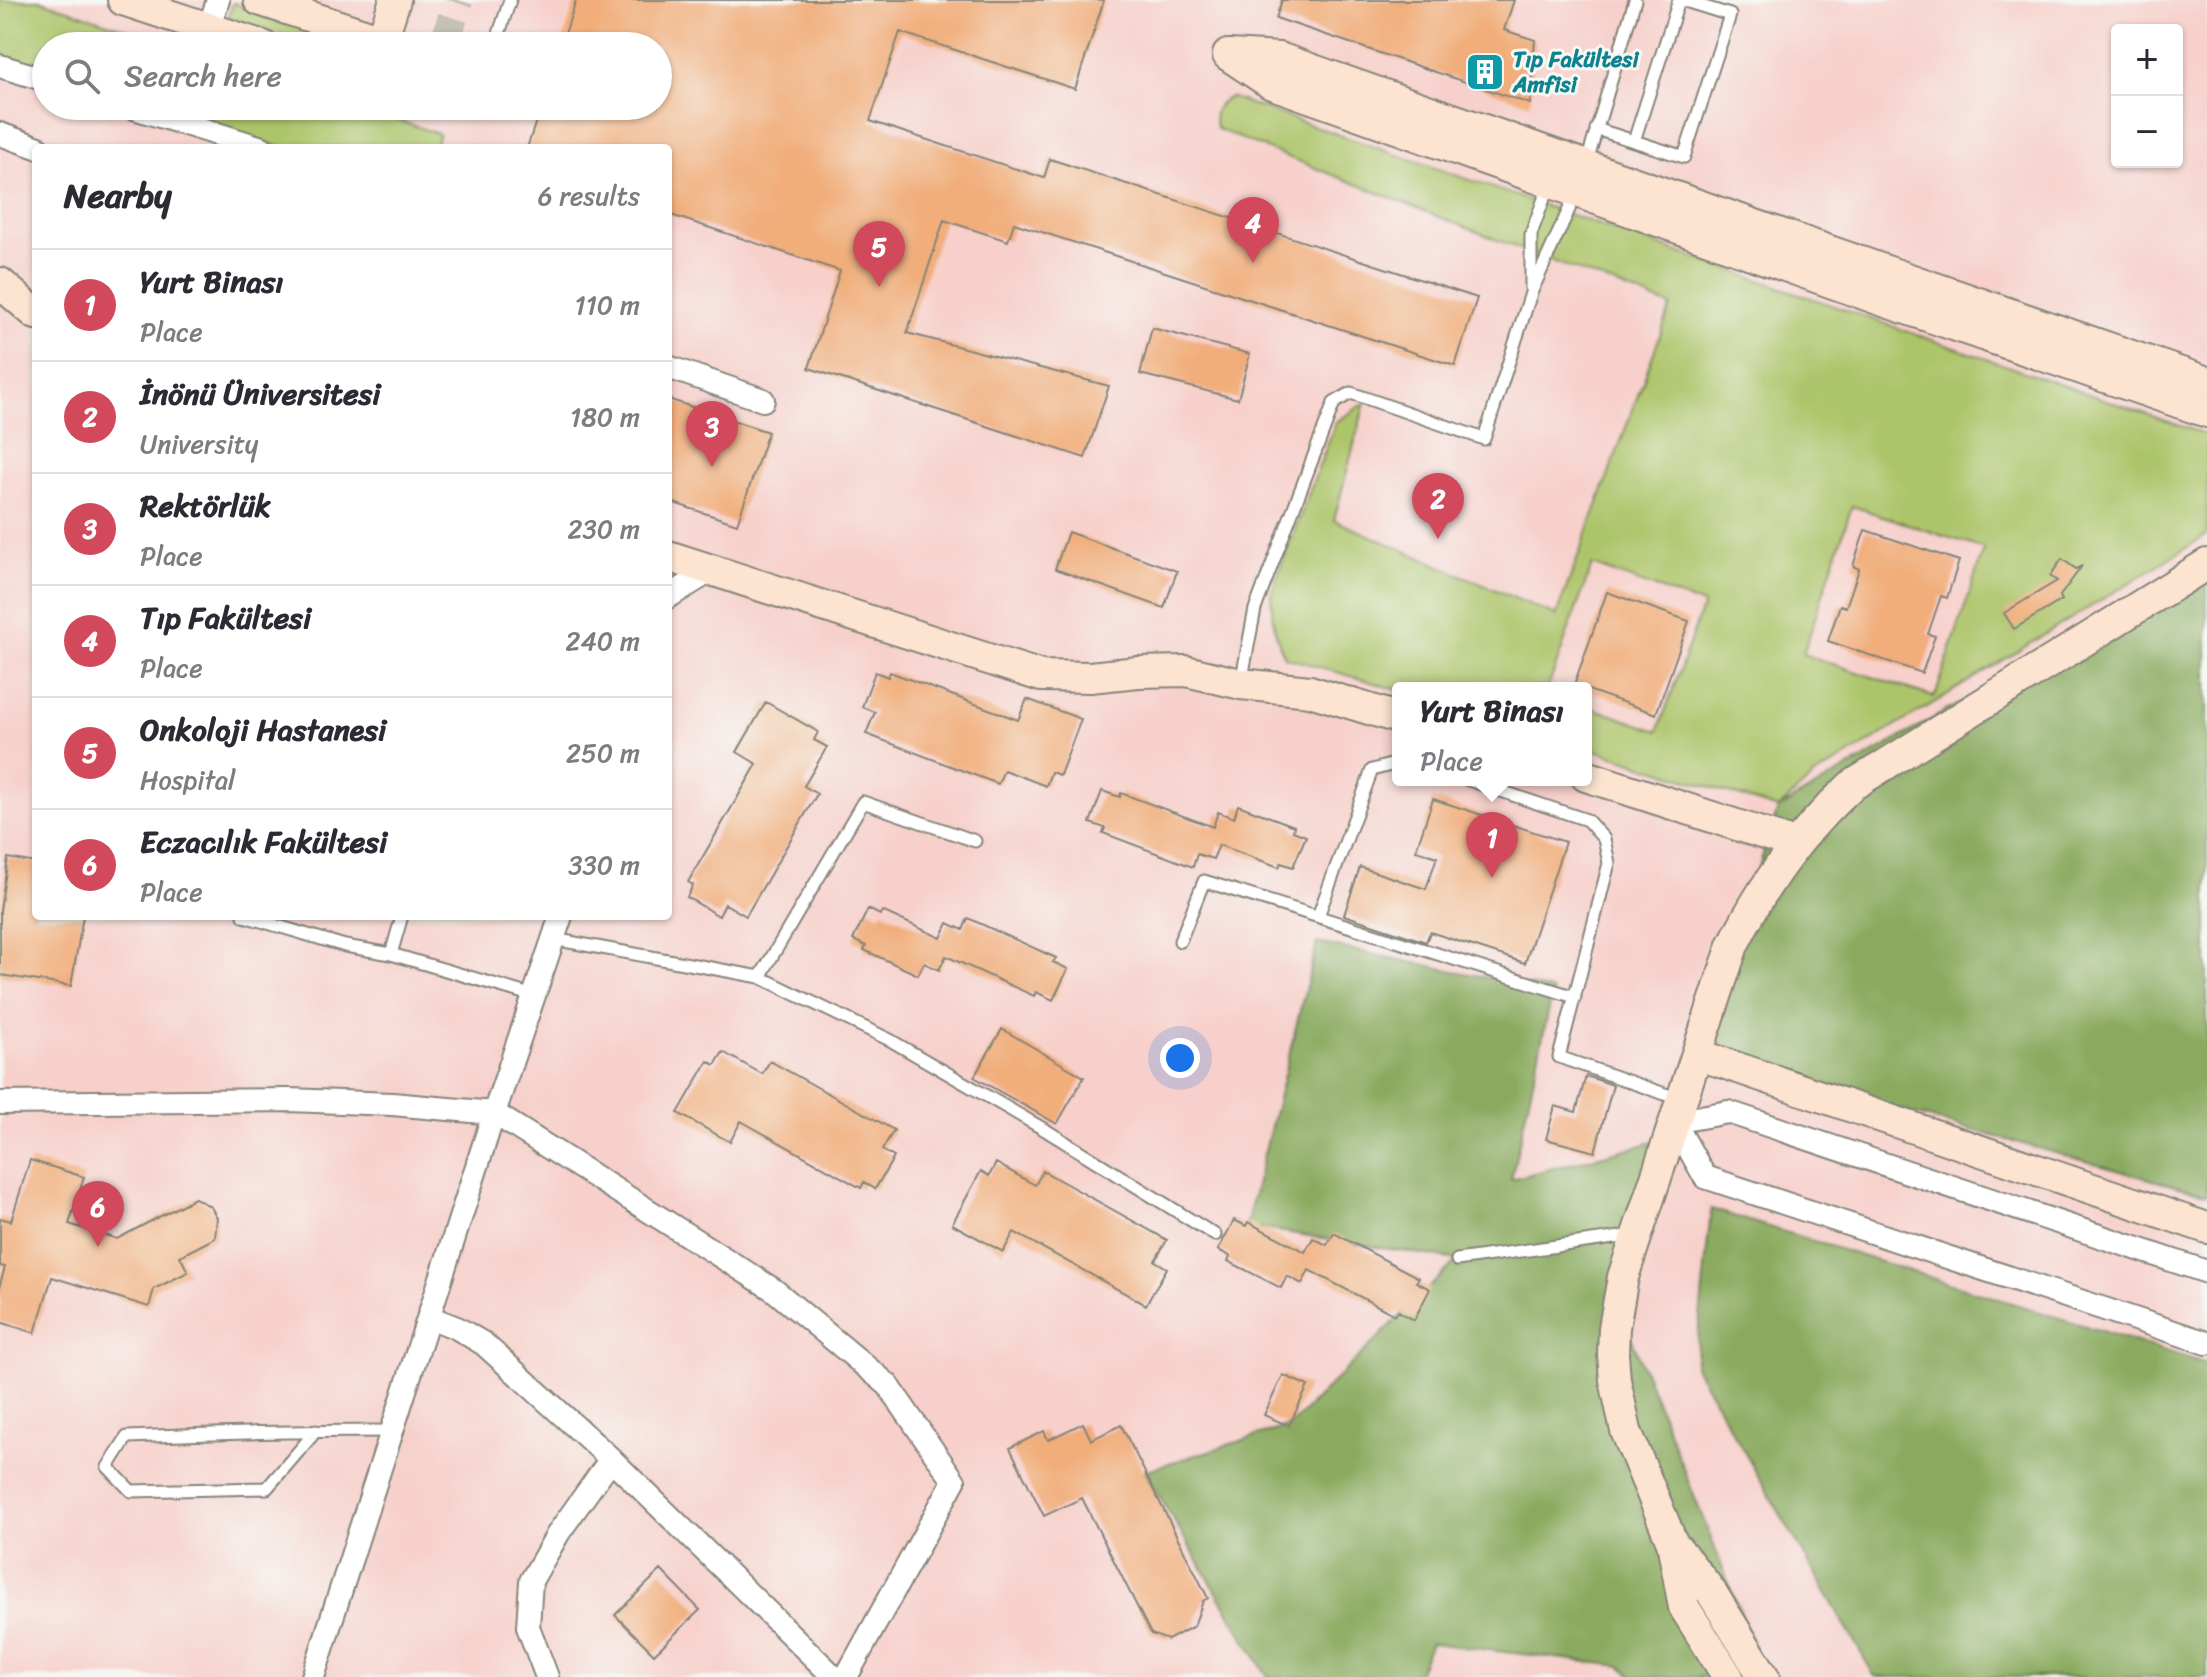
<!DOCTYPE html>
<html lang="en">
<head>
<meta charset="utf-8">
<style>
  body { margin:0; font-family:Sriracha,sans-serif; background:#f2f2f3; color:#2b2b33 }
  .controls { position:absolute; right:24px; top:24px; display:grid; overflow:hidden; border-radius:8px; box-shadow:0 2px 6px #0004 }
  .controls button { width:72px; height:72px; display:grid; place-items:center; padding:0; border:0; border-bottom:2px solid #e1e1e2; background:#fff; color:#2b2b33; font:40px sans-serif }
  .you { position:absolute; left:1180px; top:1058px; width:28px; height:28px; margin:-20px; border:6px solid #fff; border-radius:50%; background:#1a73e8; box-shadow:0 0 0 12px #1a73e833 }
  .badge { display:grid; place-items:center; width:52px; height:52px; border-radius:50%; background:#d1495b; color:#fff; font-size:26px; font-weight:700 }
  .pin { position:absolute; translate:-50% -66px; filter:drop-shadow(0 2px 4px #0008) }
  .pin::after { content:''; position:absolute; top:42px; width:28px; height:24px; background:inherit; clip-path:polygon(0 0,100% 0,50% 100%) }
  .popup { position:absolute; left:1392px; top:682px; width:200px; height:104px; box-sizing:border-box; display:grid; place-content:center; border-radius:8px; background:#fff; filter:drop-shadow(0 2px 6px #0005); font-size:26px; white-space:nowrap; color:#7c7c81 }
  .popup b { font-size:30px; color:#2b2b33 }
  .popup::after { content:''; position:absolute; left:50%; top:100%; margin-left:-16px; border:16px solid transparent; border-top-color:#fff }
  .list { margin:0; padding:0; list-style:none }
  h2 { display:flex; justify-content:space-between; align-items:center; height:104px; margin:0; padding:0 32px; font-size:34px }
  h2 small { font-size:26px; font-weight:400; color:#7c7c81 }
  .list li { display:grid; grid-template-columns:52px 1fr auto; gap:24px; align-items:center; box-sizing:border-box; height:112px; padding:0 32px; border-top:2px solid #e1e1e2 }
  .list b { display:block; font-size:30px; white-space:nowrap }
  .list p { margin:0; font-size:26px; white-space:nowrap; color:#7c7c81 }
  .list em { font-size:26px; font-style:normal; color:#7c7c81 }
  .icon { flex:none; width:44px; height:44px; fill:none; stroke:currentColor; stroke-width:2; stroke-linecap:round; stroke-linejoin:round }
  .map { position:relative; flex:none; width:2207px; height:1677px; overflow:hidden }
  .search { position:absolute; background:#fff; box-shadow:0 2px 6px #0004; left:32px; top:32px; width:640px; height:88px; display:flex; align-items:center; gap:20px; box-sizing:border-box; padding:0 28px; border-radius:44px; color:#7c7c81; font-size:30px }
  .panel { position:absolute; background:#fff; box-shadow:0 2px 6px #0004; left:32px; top:144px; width:640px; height:776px; border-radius:8px }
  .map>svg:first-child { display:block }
  .built { fill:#f7d0cb; fill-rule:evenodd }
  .green { fill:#adc56a; stroke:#647043; stroke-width:2; fill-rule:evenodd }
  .forest { fill:#8aaa5e; stroke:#53633d; stroke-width:2 }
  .building { fill:#f1ad7a }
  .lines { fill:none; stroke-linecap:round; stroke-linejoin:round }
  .secondary-tunnel { stroke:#c5c2b2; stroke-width:30; stroke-dasharray:30 15; stroke-linecap:butt }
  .lane-casing { stroke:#86847a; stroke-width:15 }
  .street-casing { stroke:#86847a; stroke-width:26 }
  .secondary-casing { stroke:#86847a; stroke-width:34 }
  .lane { stroke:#fff; stroke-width:11 }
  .street { stroke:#fff; stroke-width:22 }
  .secondary { stroke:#fde4d1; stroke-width:30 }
  .labels { text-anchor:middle; stroke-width:6; stroke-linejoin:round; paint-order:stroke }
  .culture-label { font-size:22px; font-weight:bold; fill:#0d838f; stroke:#f6f6f2; text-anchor:start }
</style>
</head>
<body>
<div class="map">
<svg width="2207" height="1677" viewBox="0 0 2207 1677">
  <rect width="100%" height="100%" fill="#f6f6f2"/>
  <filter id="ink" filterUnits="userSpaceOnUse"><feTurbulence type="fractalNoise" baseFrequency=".0125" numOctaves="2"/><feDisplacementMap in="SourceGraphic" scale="16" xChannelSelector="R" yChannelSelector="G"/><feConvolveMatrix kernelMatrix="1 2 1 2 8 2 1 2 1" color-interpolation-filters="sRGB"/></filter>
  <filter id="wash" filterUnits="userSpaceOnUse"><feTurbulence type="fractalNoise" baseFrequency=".006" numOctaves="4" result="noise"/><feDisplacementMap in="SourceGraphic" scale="32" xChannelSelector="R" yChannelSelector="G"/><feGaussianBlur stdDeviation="1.8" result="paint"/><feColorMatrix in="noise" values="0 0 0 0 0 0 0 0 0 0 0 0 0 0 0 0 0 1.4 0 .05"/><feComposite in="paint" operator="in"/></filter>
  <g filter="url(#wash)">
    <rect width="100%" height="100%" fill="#efebd7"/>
    <path class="built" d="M0 0H2207V1677H0ZM2117 30H2177V162H2117ZM46 46H658V106H46ZM36 148H668V916H36ZM1398 688H1586V780H1398Z"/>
    <path class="green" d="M0 0H39L176 46H46V74L0 60Z
      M233 3 362 46H317L228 17Z
      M1230 97 2207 435V535L1813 777 1778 809 1586 747V706L1658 731 1703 605 1592 565 1548 688H1398V690L1285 657C1274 635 1270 615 1272 590L1336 422 1365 403 1334 520 1556 616 1671 306 1500 241 1217 129C1211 115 1216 103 1230 97ZM1852 506 1984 549 1936 694 1933 697 1803 654Z
      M148 106H355L439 134 434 148H283Z"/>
    <path class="forest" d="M2207 559V1195L1697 1054 1778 809Z
      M1317 943 1553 991 1511 1179 1669 1138 1617 1302 1766 1677H1634L1621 1666 1431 1643 1416 1677H1268L1144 1471 1289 1426 1457 1260 1246 1226Z
      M1711 1209 2207 1364V1677H1875L1695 1367Z"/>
    <g id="blocks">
      <path class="building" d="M576 0H1104L1075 89 900 32 870 121 1044 178 1050 159 1477 298 1455 366 1014 223 1008 241 944 220 907 333 1109 386 1085 458 809 368 840 271 668 214V148H527L541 106H658V46H561Z
        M1282 0H1514L1504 30 1535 40 1530 104 1276 18Z
        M1152 328 1250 354 1238 399 1140 374Z
        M668 399 768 432 737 524 668 501Z
        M1865 530 1959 561 1947 598 1941 596 1928 634 1935 636 1922 673 1828 641 1840 605 1846 607 1859 569 1853 566Z
        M1068 532 1177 571 1164 608 1055 569Z
        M2062 559 2076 569 2082 566 2060 596 2062 600 2014 629 2004 613 2057 581 2050 576Z
        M1607 592 1689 621 1656 714 1574 685Z
        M875 672 888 677 890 672 1018 720 1027 699 1081 719 1060 775 1051 772 1046 786 1004 770 998 784 866 734 875 712 862 707Z
        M766 702 818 732 814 740 827 747 804 786 817 794 746 916 725 904 719 916 687 897 693 885 688 882 757 764 737 752Z
        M1102 791 1120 797 1121 793 1213 827 1218 812 1234 818 1238 805 1294 826 1293 831 1306 836 1293 867 1281 863 1279 867 1219 845 1213 859 1197 854 1193 867 1103 833 1105 828 1090 823Z
        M1433 799 1565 842 1525 963 1430 932 1426 942 1344 915 1360 867 1426 889 1437 857 1416 850Z
        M8 858 36 863V916H83L71 986 0 975V910Z
        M868 909 880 915 882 911 941 938 948 923 963 930 968 918 1056 958 1053 962 1068 969 1053 1000 1036 992 1034 996 946 956 939 970 924 963 918 975 864 950 866 946 853 940Z
        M1002 1029 1084 1077 1057 1124 974 1077Z
        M723 1052 762 1074 770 1061 894 1130 882 1150 894 1157 875 1189 864 1182 861 1188 741 1121 730 1142 678 1113 708 1061 715 1065Z
        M1586 1076 1613 1085 1595 1152 1546 1139 1555 1106 1576 1112Z
        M30 1160 84 1177 69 1224 117 1239 195 1198 211 1207 217 1218 215 1238 180 1256 188 1272 154 1289 149 1307 52 1277 35 1333 0 1322V1284L5 1267 0 1266V1218L11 1221Z
        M996 1163 1035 1185 1043 1171 1167 1240 1155 1261 1167 1268 1146 1305 1014 1232 1003 1252 952 1224 981 1171 989 1176Z
        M1234 1220 1246 1226 1248 1222 1305 1252 1313 1238 1327 1245 1334 1233 1419 1278 1416 1282 1430 1289 1414 1320 1398 1311 1395 1315 1309 1270 1302 1284 1287 1276 1281 1288 1228 1261 1230 1256 1218 1250Z
        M1283 1375 1308 1386 1289 1426 1264 1415Z
        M1083 1423 1091 1440 1121 1425 1208 1598 1203 1601 1194 1626 1168 1640 1151 1634 1082 1498 1044 1516 1010 1448 1044 1431 1048 1440Z
        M661 1570 700 1610 654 1654 615 1615Z"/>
    </g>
  </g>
  <g filter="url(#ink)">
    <use href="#blocks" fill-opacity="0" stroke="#86847a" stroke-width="2"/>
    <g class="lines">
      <path class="secondary-tunnel" d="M444 46 458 0"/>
      <g class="lane-casing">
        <path id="lane" d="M495 46 510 0
          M1596 129 1684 157 1730 15 1682 0
          M1634 141 1679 0
          M1587 162 1635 0
          M1531 289V234L1549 185
          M1241 683 1255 609 1334 403 1351 393 1484 439 1531 293 1576 194
          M1468 780 1587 820 1604 839 1609 863 1559 1057 1679 1099
          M244 916 345 946 391 954 534 996
          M1318 916 1372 770 1398 763
          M553 939 760 977 890 1040 1047 1131 1215 1235
          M1180 941 1204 881 1575 997
          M391 954 402 916
          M760 977 863 802 975 841
          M1457 1260 1635 1235
          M316 1431 267 1488 131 1491 108 1467 127 1437C216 1433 304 1431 392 1431"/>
      </g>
      <g class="street-casing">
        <path id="street" d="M209 28 218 0
          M0 66 46 80
          M128 106 262 148
          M0 134 39 148
          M668 367 763 400
          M668 597 712 570
          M0 1103 289 1100 392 1104 494 1113 774 1290 888 1385 954 1481 846 1677
          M2207 1272 1728 1112 1674 1122 1705 1177 2207 1343
          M429 1317 457 1328 484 1344 611 1459 834 1677
          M313 1677 494 1113 561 916
          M547 1677 528 1627 531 1581 559 1532 611 1459"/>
      </g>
      <g class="secondary-casing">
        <path id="secondary" d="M123 0 263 46
          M259 0 382 40 395 0
          M1228 55 1270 83 1878 299 2207 412
          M1230 55 1279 58 1892 273 2207 382
          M0 283 36 314
          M668 556 1041 676 1090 677 1138 672 1186 671 1241 684 1310 691 1398 718
          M1586 776 1795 844
          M1697 1054 2207 1228
          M1676 1547 1710 1590 1764 1677
          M1728 1677 1684 1607 1672 1542 1626 1431 1615 1380 1613 1354 1614 1328 1623 1277 1733 945C1763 884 1801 832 1851 786L2207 564"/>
      </g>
      <use href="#lane" class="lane"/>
      <use href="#street" class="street"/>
      <use href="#secondary" class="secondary"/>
    </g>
  </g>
  <defs>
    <g id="building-square" transform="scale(2)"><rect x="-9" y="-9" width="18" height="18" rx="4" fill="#0f9aa8" stroke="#f6f6f2"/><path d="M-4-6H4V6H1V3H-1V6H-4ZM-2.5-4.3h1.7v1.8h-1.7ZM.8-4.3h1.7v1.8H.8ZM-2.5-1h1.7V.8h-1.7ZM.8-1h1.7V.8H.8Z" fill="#fff"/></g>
  </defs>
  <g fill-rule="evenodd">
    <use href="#building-square" x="1485" y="72"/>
  </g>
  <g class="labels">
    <g class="culture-label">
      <text x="1513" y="67">Tıp Fakültesi<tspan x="1513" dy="25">Amfisi</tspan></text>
    </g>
  </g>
</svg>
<div class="controls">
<button>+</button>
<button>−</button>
</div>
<div class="you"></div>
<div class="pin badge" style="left:1492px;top:878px">1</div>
<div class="popup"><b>Yurt Binası</b>Place</div>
<div class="pin badge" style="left:1438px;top:539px">2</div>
<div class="pin badge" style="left:712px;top:467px">3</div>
<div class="pin badge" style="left:1253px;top:263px">4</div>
<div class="pin badge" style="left:879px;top:287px">5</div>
<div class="pin badge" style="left:98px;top:1247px">6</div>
<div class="search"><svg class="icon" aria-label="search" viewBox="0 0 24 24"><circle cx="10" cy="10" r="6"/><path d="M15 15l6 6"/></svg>Search here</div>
<section class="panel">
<h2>Nearby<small>6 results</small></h2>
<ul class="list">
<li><span class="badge">1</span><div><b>Yurt Binası</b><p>Place</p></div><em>110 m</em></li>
<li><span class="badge">2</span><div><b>İnönü Üniversitesi</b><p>University</p></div><em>180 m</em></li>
<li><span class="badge">3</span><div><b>Rektörlük</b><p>Place</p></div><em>230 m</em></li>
<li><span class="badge">4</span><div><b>Tıp Fakültesi</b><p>Place</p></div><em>240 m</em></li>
<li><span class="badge">5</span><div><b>Onkoloji Hastanesi</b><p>Hospital</p></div><em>250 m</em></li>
<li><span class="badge">6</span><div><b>Eczacılık Fakültesi</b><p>Place</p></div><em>330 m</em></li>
</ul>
</section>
</div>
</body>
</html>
